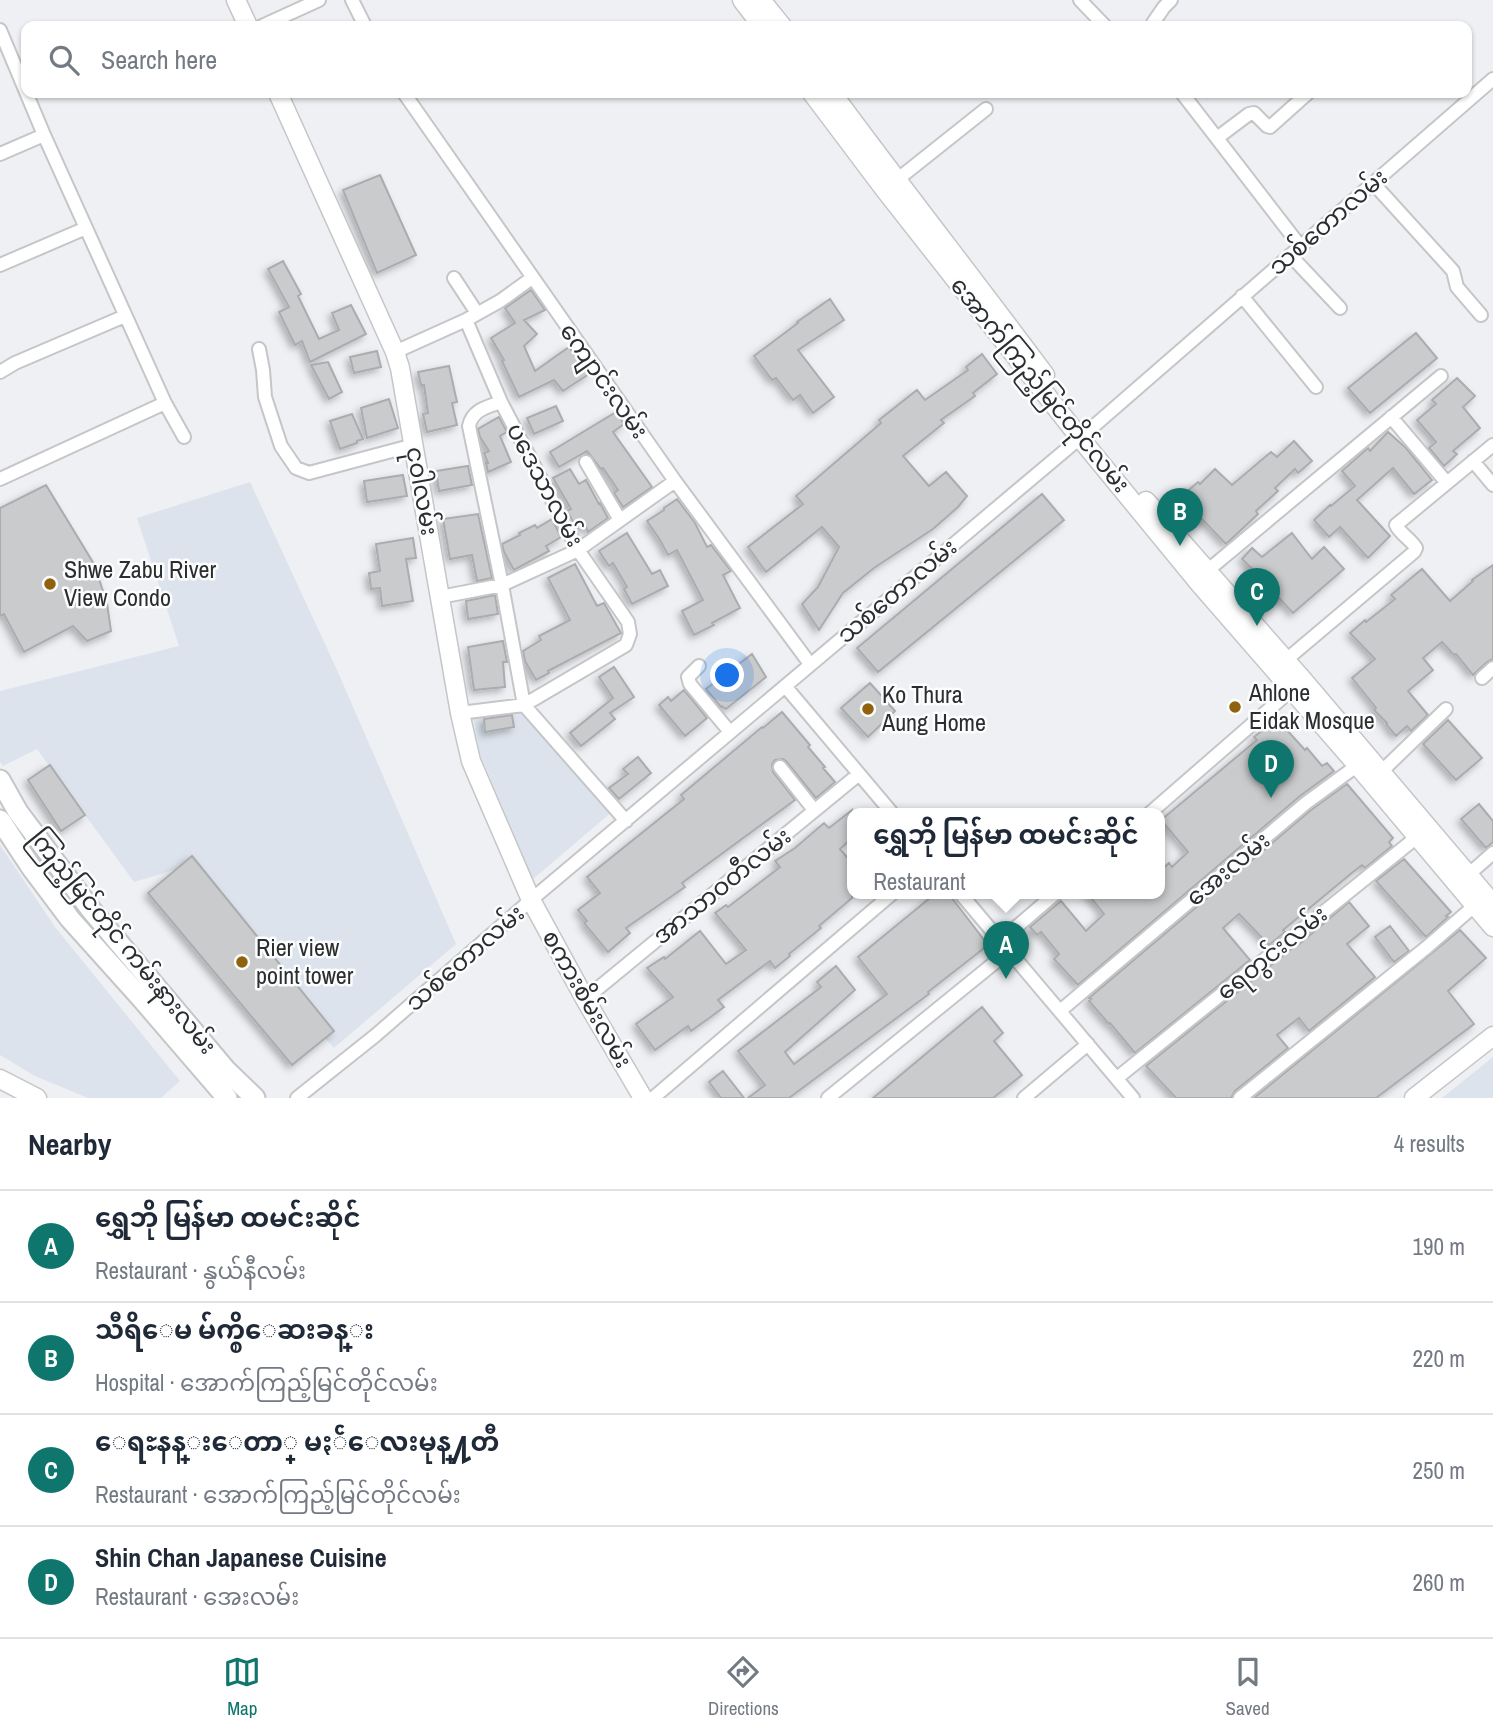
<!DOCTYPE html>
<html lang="en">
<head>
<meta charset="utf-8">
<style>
  body { margin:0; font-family:"Archivo Narrow","Noto Sans Myanmar",sans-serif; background:#f6f6f7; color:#1f2937 }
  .you { position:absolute; left:728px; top:676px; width:24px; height:24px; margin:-18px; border:5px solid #fff; border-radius:50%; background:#1a73e8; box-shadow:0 0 0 10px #1a73e833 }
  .badge { display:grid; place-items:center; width:46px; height:46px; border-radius:50%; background:#0f766e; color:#fff; font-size:23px; font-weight:700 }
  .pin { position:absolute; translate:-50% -58px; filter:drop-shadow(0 2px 4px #0008) }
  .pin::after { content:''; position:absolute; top:37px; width:24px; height:21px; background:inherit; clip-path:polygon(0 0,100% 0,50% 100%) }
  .popup { position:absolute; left:847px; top:808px; width:318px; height:91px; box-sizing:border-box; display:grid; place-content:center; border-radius:14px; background:#fff; filter:drop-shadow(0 2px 5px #0005); font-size:23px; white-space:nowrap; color:#747a83 }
  .popup b { font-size:26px; color:#1f2937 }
  .popup::after { content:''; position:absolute; left:50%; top:100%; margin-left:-14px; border:14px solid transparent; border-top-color:#fff }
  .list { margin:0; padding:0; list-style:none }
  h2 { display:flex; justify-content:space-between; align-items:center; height:91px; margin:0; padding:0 28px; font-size:30px }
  h2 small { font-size:23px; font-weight:400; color:#747a83 }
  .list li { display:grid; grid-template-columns:46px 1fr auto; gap:21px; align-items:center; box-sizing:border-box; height:112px; padding:0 28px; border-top:2px solid #e0e1e3 }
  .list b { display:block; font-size:26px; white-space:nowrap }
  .list p { margin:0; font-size:23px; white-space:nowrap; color:#747a83 }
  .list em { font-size:23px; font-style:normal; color:#747a83 }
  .icon { flex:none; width:38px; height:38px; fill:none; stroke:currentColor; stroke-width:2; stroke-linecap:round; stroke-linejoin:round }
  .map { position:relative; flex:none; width:1493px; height:1098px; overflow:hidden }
  .search { position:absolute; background:#fff; box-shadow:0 2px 5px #0004; left:21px; right:21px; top:21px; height:77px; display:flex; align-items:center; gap:18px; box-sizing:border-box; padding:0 24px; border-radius:14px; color:#747a83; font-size:26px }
  .sheet { height:539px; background:#fff }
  nav { display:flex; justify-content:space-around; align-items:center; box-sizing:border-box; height:98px; border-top:2px solid #e0e1e3; background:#fff; font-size:19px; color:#747a83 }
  nav a { display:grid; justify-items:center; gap:4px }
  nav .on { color:#0f766e }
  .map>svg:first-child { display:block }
  .built { fill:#dce3ec }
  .building { fill:#c9cbcd; stroke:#aaacaf; stroke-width:2; filter:url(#shadow) }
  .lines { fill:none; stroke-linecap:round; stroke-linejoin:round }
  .street-casing { stroke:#c4c6c8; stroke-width:16 }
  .secondary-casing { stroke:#c4c6c8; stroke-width:21 }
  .primary-casing { stroke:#c4c6c8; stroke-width:23 }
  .street { stroke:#fff; stroke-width:12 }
  .secondary { stroke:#fff; stroke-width:18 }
  .primary { stroke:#fff; stroke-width:19 }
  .poi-dot { fill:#91620e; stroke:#fcfdff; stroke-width:2.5 }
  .labels { text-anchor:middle; stroke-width:5; stroke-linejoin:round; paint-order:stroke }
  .street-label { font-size:24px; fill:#2c2d2d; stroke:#fcfdff }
  .poi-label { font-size:24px; fill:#2c2d2d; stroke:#fcfdff; text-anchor:start }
</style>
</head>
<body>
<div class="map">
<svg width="1493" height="1098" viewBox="0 0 1493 1098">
  <defs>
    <filter id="shadow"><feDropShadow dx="-3.5" dy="3.5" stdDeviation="3.5" flood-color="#0004"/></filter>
  </defs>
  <rect width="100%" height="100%" fill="#eef0f3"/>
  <path class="built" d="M250 482 337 670 456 944 334 1048 174 870 134 882 37 749 3 766 0 762V691L179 646 137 518Z
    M524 705 613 811 533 879 480 754 472 713Z
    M0 845 55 927 180 1081 161 1098H88L35 1076 0 1055Z
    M1493 1057V1098H1442Z"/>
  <path class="building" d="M380 175 416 255 377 273 343 190Z
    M283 261 301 294 298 296 319 339 339 330 332 313 351 305 366 334 310 362 302 341 295 345 279 312 289 307 268 269Z
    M531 290 545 310 524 320 537 334 524 346 535 371 569 347 589 374 563 391 554 380 519 397 502 361 504 360 491 338 515 323 505 308Z
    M830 299 844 320 798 350 834 397 813 413 800 395 793 400 776 378 772 380 754 356 798 323 797 322Z
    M1416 333 1437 358 1370 413 1348 388Z
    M377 351 381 367 354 373 350 357Z
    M982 354 997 374 973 393 975 396 941 420 944 423 903 456 929 486 946 472 967 496 958 507 933 529 874 568 843 593 819 630 802 604 818 587 839 547 822 527 766 572 748 547 803 504 796 496 881 423 879 420 917 390 925 400 968 370 966 367Z
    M328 362 342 392 329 399 311 365Z
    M449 366 457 402 452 403 457 425 427 432 423 414 428 413 424 385H421L418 372Z
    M1457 378 1475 396 1463 407 1480 428 1453 451 1457 454 1444 466 1429 448 1436 442 1417 420 1436 404 1432 400Z
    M389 399 398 428 367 438 361 408Z
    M556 406 563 421 534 434 527 418Z
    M616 412 624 424 613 432 652 487 623 507 614 493 618 490 603 468 601 469 587 451 559 467 550 452Z
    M352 414 363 439 357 441V443L340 449 330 421Z
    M499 417 507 432 500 436 511 462 488 472 486 463H488L484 453 489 451 480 437 478 429Z
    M1388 432 1406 448 1432 480 1414 494 1393 468 1357 500 1390 536 1368 558 1340 527 1329 537 1314 520 1330 505 1331 506 1355 486 1342 471 1368 448 1370 451Z
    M1294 441 1312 461 1298 473 1295 469 1275 488 1278 491 1256 511 1258 514 1226 544 1199 516 1201 514 1184 494 1198 482 1200 484 1215 469 1232 485 1271 452 1277 457Z
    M468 466 472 485 439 491 436 471Z
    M570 469 579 484 586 480 599 504 600 503 608 518 588 532 585 524 577 529 567 511 571 509 553 478Z
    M403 475 407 496 367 502 364 481Z
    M46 485 94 564 107 603 111 631 87 641 73 626 24 652 4 614 0 616V508Z
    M1042 494 1064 520 878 672 857 648Z
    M677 499 695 523 707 547 711 545 731 571 723 575 740 608 712 623 714 625 694 635 682 611 703 600 677 550 668 555 660 540 647 521 664 510V508Z
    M478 514 492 578 477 581 472 555 450 559 443 519Z
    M552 519 561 537 546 546 549 551 514 570 504 552 502 544 520 535 519 533 535 525 537 528Z
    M627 533 652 574 660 570 668 586 632 604 624 589 627 587 613 563 609 566 599 551Z
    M1292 533 1312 559 1324 547 1344 569 1293 613 1264 582 1265 581 1242 559 1252 548 1262 557Z
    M413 538 416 558 406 559 413 601 382 606 380 588 371 589 369 573 380 571 376 544Z
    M575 564 597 606 604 603 621 633 548 671 549 673 536 680 525 661 523 651 541 640 539 636 570 620 548 578Z
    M1493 565V659L1487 662 1473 675 1456 654 1454 655 1442 642 1423 658 1433 670 1408 691 1428 715 1411 731 1407 726 1396 736 1386 724 1387 723 1374 710 1376 708 1352 678 1375 659 1350 633 1365 620 1366 622 1395 599 1391 595 1422 569 1450 601 1473 581 1472 580Z
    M495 595 498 614 468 619 466 601Z
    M503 641 507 662H503L505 687 474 690 468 647Z
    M752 654 766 677 726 709 722 706 721 707 706 689Z
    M614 667 634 697 610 713 615 719 581 746 570 733 613 698 599 677Z
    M870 683 895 711 868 737 841 708Z
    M684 690 707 718 685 736 659 705 668 697 671 701Z
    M782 712 810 745 808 747 825 767 823 768 835 782 816 798 786 761 783 759 775 760 772 764 773 772 795 800 682 883 685 887 626 928 630 933 608 952 584 923 587 921 578 910 600 893 587 877 684 799 681 795 762 727 763 728Z
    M512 715 514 727 485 732 484 719Z
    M1282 715 1289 724 1285 728 1305 750 1307 748 1322 766 1327 763 1334 771 1300 796 1078 985 1054 959 1059 954 1041 932 1037 935 1030 927 1061 901 1086 931 1104 914 1087 893H1160V871L1169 863 1172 867 1188 852 1161 820 1257 740 1254 737Z
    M1448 720 1482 758 1456 780 1423 744Z
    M638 757 651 773 619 799 609 788 628 774 623 769Z
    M50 765 85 815 61 831 28 780Z
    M1347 784 1393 838 1389 842 1392 846 1365 868 1362 865 1353 872 1283 930 1285 932 1269 945 1239 914 1223 928 1250 960 1135 1053 1110 1023 1109 1024 1089 1001 1091 999 1089 998 1311 810Z
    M1479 804 1493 821V842L1486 848 1461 819Z
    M852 810V838L840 849 852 863V898L819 926 821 928 789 954 790 956 775 968 770 961 718 1000 724 1007 712 1016 691 1031 688 1026 655 1050 636 1024 673 997 647 968 664 957 665 959 700 931 726 964 746 950 715 913 726 905 728 907 780 867 775 861 795 848 824 823 829 828Z
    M192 856 334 1031 292 1065 148 893Z
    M1404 859 1451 912 1446 916 1448 917 1426 937 1376 881Z
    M936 893H948L988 945 928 992 929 994 789 1098H748L765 1085 738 1051 821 987 817 982 836 966 855 990 785 1052 794 1064 887 994 858 957Z
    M1349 902 1369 926 1347 944 1375 977 1309 1031 1299 1018 1277 1035 1288 1048 1235 1091 1231 1098H1176L1146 1066 1296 945 1297 946Z
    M1390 926 1409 951 1394 962 1375 937Z
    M1460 930 1486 958 1448 991 1474 1024 1376 1098H1254Z
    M982 1007 1003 1033 994 1041 1022 1075 993 1098H873Z
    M723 1071 744 1098H721L709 1082Z"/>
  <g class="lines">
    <g class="street-casing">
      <path id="street" d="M352 0 365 26
        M1080 0 1105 26
        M262 26 319 0
        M1153 26V23L1164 7 1171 0
        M0 30 44 135 86 228 165 403 184 437
        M404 93 675 481 810 664
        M1182 93 1300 246
        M1217 138 1249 114 1254 113 1267 126 1270 127 1308 93
        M0 154 44 135
        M893 183 986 109
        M1373 183 1453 271 1457 287 1481 315
        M1290 255 1340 308
        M0 265 86 228
        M454 278 477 313
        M1242 296 1316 387
        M259 349 263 370 265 397 281 446 296 468 309 473 414 445
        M395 352 466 320 500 301 532 278
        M0 372 15 363 125 316
        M501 402C487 407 472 410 469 426L502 585 524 705 626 821
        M1391 417 1447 483
        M1473 461 1493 485
        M586 462 620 520
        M0 479 165 403
        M1203 577 1207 571 1441 376
        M440 597 502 585 578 550 675 481
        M1280 665 1414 552 1416 548C1411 539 1400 534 1396 525L1493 445
        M699 666 688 677 690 684 730 732
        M1482 678 1493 668
        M785 686 892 813
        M460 713 524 705 626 645 630 634 628 622 578 550 501 402 466 320
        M780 767 814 810
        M1381 772 1446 709
        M1150 813 1297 685
        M1468 875 1493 853
        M960 893 1133 1098
        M1000 941 1056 893
        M585 999 859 774
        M1060 1011 1306 803 1362 762
        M1117 1078 1422 833
        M297 1098 376 1035 531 900 1087 432 1493 79
        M653 1098 893 893
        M828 1098 1009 951
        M1024 1098 1088 1044
        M1240 1098 1427 947 1480 901"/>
    </g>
    <g class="secondary-casing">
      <path id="secondary" d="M236 0 248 26
        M742 0 762 26
        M761 0 782 26
        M278 93 395 352 400 368 460 713 471 761 531 900 585 999 643 1098
        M812 93 885 190 1080 438 1199 583 1358 766 1493 927
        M832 93C902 188 975 281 1045 375
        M1146 501 1303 680 1493 904
        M0 1079 37 1098
        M1414 1098 1493 1036"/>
    </g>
    <g class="primary-casing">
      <path id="primary" d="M0 780 18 812 92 911 226 1070 255 1098
        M0 820 31 867 70 919 141 998 227 1098"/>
    </g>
    <use href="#street" class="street"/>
    <use href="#secondary" class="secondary"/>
    <use href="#primary" class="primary"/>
  </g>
  <g class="poi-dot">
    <circle cx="50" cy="584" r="7"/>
    <circle cx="1235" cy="707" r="7"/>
    <circle cx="868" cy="709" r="7"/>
    <circle cx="242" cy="962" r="7"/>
  </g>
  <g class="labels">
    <g class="street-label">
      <text transform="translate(1328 222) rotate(-41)" y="8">သစ်တောလမ်း</text>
      <text transform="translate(604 381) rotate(55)" y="8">ကျောင်းလမ်း</text>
      <text transform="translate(1040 385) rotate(51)" y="8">အောက်ကြည့်မြင်တိုင်လမ်း</text>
      <text transform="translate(545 485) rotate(62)" y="8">ပဒေသာလမ်း</text>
      <text transform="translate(422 491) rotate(80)" y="8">ငုဝါလမ်း</text>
      <text transform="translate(897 591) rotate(-40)" y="8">သစ်တောလမ်း</text>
      <text transform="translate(1228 869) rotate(-40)" y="8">အေးလမ်း</text>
      <text transform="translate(722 886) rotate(-39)" y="8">အာသာဝတီလမ်း</text>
      <text transform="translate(123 942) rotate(51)" y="8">ကြည့်မြင်တိုင် ကမ်းနားလမ်း</text>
      <text transform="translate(1272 953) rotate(-39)" y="8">ရေတွင်းလမ်း</text>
      <text transform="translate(465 958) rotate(-41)" y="8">သစ်တောလမ်း</text>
      <text transform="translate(587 999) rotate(60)" y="8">စကားစိမ်းလမ်း</text>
    </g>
    <g class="poi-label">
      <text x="64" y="578">Shwe Zabu River<tspan x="64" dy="28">View Condo</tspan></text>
      <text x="1249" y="701">Ahlone<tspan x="1249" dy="28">Eidak Mosque</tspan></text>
      <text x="882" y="703">Ko Thura<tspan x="882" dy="28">Aung Home</tspan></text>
      <text x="256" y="956">Rier view<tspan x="256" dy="28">point tower</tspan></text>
    </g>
  </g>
</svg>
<div class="you"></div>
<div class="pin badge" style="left:1006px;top:979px">A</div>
<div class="popup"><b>ရွှေဘို မြန်မာ ထမင်းဆိုင်</b>Restaurant</div>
<div class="pin badge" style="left:1180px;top:546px">B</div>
<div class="pin badge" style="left:1257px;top:626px">C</div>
<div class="pin badge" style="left:1271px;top:798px">D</div>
<div class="search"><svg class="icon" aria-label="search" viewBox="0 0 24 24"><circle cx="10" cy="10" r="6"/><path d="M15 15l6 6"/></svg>Search here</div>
</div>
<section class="sheet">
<h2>Nearby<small>4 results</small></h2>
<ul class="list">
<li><span class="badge">A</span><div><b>ရွှေဘို မြန်မာ ထမင်းဆိုင်</b><p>Restaurant · နွယ်နီလမ်း</p></div><em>190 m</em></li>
<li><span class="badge">B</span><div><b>သီရိေမ မ်က္စိေဆးခန္း</b><p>Hospital · အောက်ကြည့်မြင်တိုင်လမ်း</p></div><em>220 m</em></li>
<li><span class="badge">C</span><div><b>ေရႊနန္းေတာ္ မႏၲေလးမုန္႔တီ</b><p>Restaurant · အောက်ကြည့်မြင်တိုင်လမ်း</p></div><em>250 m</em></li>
<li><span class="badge">D</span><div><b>Shin Chan Japanese Cuisine</b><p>Restaurant · အေးလမ်း</p></div><em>260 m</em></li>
</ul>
</section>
<nav>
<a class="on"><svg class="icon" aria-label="map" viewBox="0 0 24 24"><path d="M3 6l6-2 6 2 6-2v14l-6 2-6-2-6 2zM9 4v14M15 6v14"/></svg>Map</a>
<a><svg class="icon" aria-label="directions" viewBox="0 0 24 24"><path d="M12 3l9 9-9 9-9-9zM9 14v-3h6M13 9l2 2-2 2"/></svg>Directions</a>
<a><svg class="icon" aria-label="saved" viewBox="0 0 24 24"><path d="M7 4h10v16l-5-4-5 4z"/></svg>Saved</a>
</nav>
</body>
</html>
